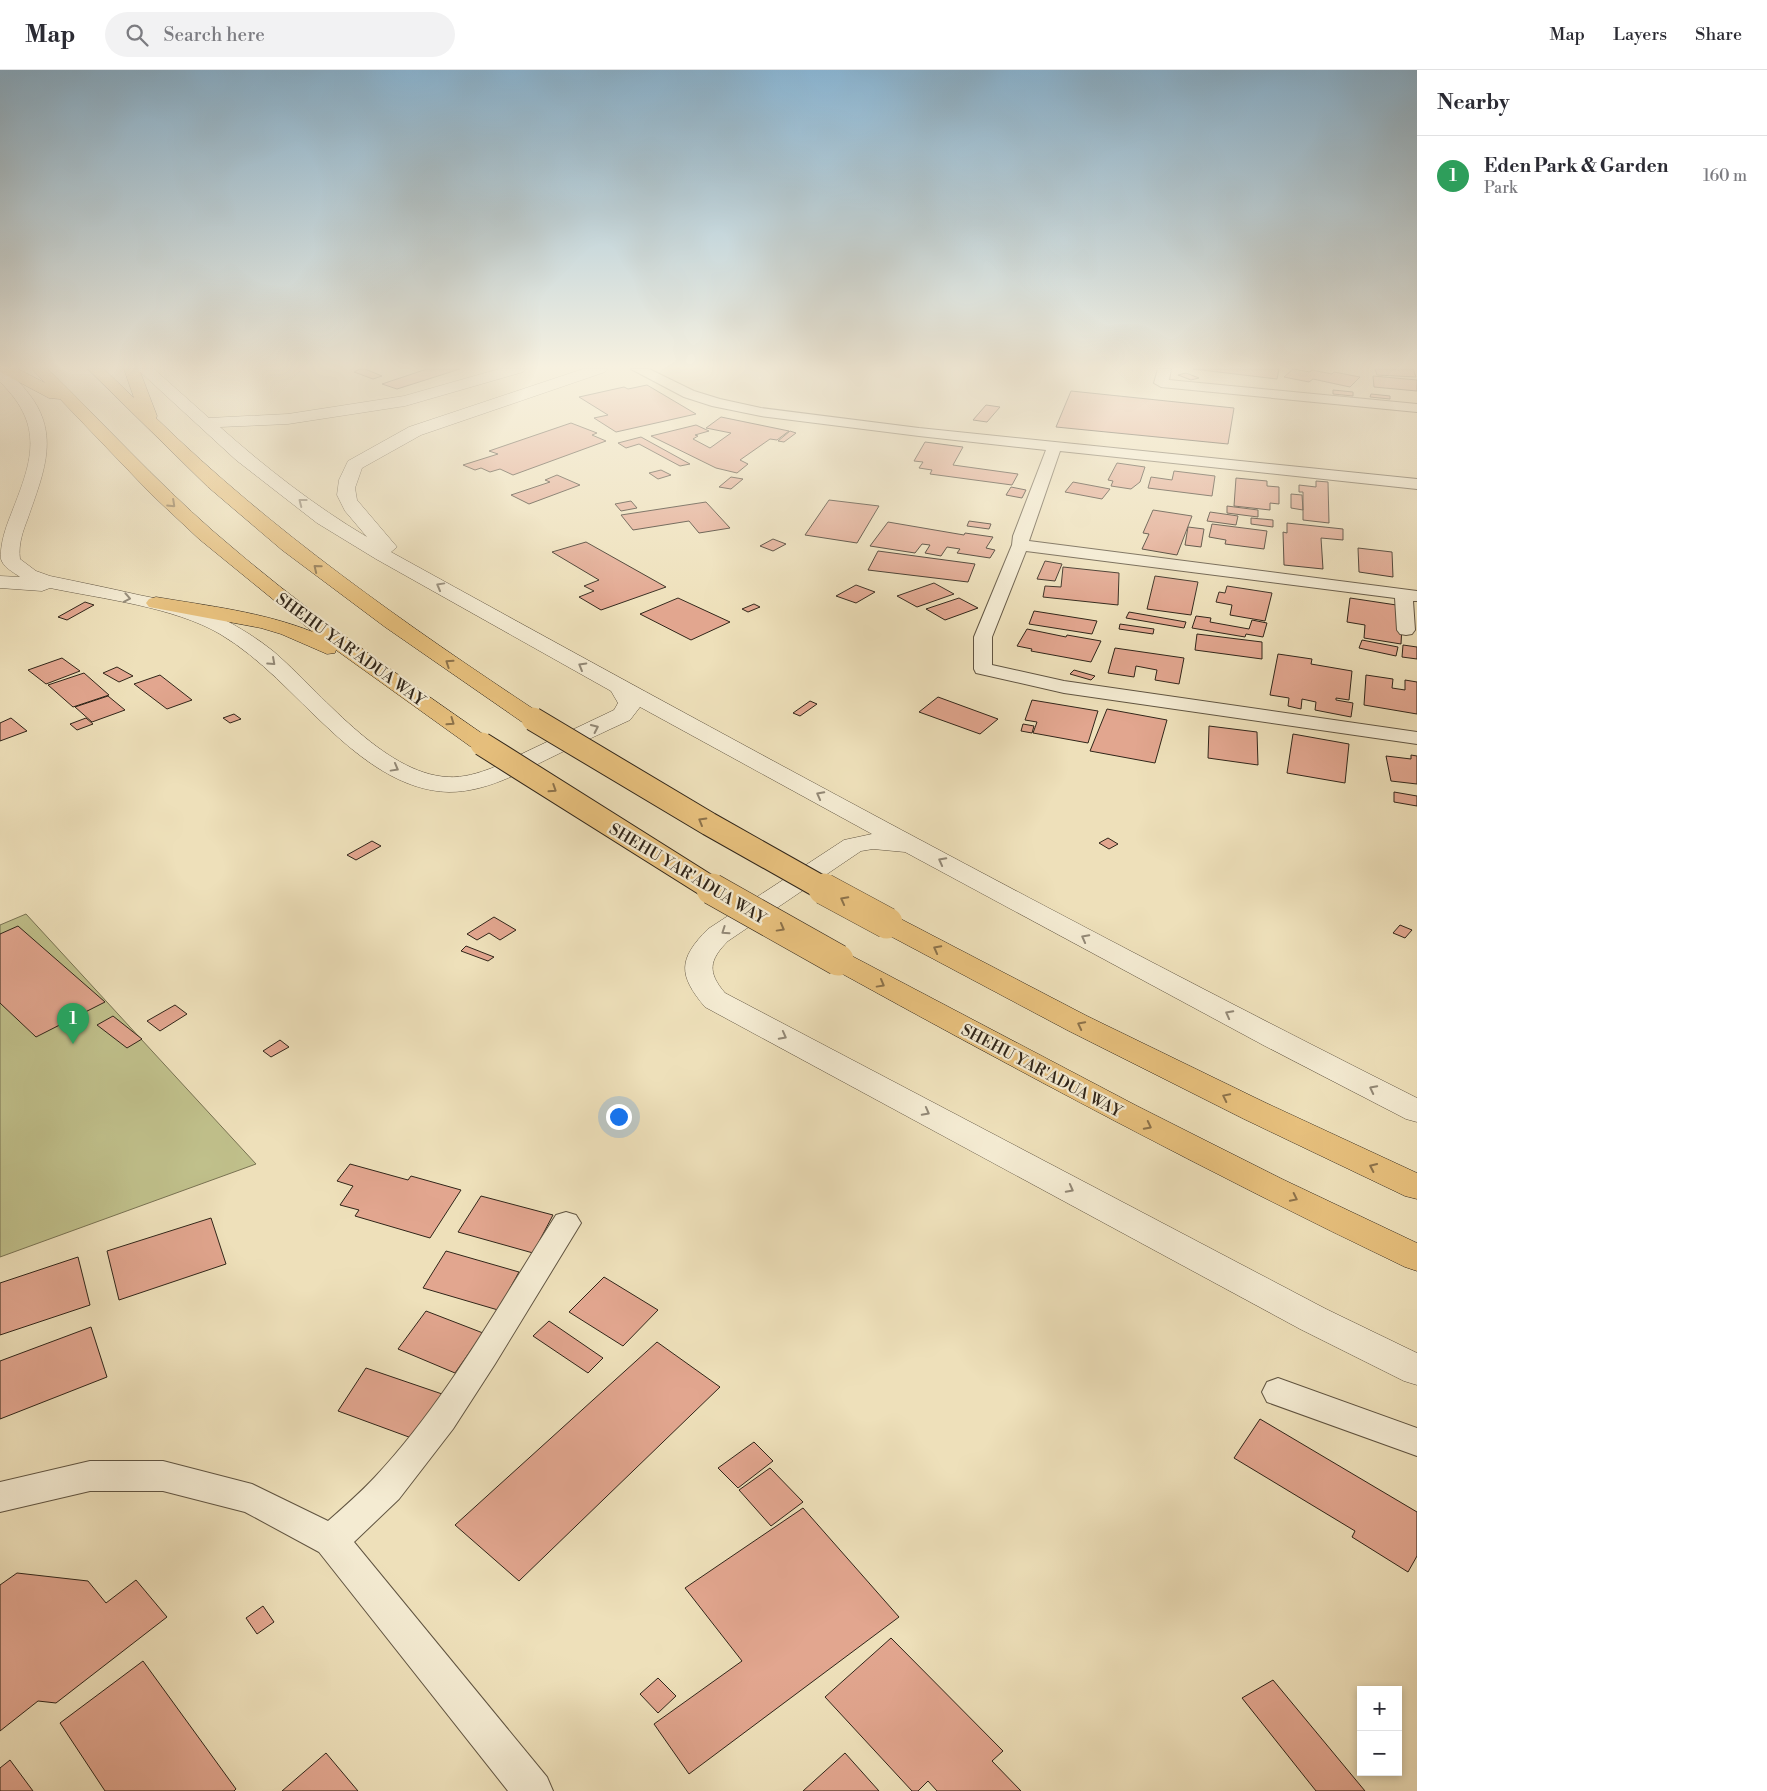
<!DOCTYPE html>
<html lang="en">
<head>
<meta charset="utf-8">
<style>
  body { margin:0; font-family:"Libre Bodoni",serif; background:#f2f2f3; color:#2b2b33 }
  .controls { position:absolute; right:15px; bottom:15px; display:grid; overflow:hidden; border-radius:0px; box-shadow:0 2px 8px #0003 }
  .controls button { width:45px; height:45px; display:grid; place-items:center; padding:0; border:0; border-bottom:1px solid #e1e1e2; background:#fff; color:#2b2b33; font:25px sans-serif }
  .you { position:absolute; left:618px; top:1046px; width:18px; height:18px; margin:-12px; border:4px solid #fff; border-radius:50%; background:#1a73e8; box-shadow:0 0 0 8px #1a73e833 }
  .badge { display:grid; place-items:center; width:32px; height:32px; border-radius:50%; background:#d93025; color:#fff; font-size:16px; font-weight:700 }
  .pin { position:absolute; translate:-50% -41px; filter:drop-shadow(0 1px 2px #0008) }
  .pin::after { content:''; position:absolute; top:26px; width:18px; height:15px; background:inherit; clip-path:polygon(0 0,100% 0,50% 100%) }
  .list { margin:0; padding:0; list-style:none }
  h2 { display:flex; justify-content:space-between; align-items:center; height:65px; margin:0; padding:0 20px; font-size:21px }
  h2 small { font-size:16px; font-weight:400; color:#7c7c81 }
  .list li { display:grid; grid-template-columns:32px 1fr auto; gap:15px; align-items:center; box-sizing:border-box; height:80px; padding:0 20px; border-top:1px solid #e1e1e2 }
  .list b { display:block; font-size:19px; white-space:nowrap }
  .list p { margin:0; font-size:16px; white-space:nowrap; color:#7c7c81 }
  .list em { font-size:16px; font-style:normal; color:#7c7c81 }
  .icon { flex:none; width:28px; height:28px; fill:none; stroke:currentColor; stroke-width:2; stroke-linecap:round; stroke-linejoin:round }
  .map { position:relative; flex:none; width:1417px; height:1721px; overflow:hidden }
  header { display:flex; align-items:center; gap:30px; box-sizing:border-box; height:70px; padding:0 25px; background:#fff; border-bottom:1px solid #e1e1e2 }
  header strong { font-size:24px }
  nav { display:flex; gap:28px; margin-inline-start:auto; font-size:18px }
  .search { width:350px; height:45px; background:#f2f2f3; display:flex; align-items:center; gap:12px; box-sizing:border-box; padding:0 18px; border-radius:28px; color:#7c7c81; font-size:19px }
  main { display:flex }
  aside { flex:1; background:#fff }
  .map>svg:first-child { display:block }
  .green { fill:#c0c08b; stroke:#787252 }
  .building { fill:#e2a68f; stroke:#302519 }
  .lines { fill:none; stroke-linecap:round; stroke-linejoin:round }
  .minor-casing { stroke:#605441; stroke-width:2 }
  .tertiary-casing { stroke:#605441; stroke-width:1 }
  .motorway-casing { stroke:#302519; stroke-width:1 }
  .minor { fill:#f4ebd2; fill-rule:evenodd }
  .tertiary { fill:#f4ebd2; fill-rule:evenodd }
  .motorway { fill:#e7c07d; fill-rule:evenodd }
  .motorway-bridge-far1-casing { stroke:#302519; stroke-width:25; stroke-linecap:butt }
  .motorway-bridge-casing { stroke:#302519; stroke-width:32; stroke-linecap:butt }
  .motorway-bridge-far1 { stroke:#e7c07d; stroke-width:23 }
  .motorway-bridge { stroke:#e7c07d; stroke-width:31 }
  .oneway { stroke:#928876 }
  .oneway2 { stroke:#8c724b }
  .labels { text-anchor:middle; stroke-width:4.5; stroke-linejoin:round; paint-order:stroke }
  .street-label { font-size:16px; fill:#302519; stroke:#f4ebd2 }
</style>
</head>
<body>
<header>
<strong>Map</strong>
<div class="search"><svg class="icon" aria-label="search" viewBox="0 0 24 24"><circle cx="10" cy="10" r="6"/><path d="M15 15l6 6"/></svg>Search here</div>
<nav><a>Map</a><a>Layers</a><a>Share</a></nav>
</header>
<main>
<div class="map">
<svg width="1417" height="1721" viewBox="0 0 1417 1721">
  <rect width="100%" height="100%" fill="#eee0ba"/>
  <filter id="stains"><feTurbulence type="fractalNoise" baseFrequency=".004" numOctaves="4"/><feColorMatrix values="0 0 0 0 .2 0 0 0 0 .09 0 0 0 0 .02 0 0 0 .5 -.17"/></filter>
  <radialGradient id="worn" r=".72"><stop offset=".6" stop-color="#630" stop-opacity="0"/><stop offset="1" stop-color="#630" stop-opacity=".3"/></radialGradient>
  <path class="green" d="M26 844 256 1094 0 1187V855Z"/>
  <path class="building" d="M360 299H365L382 306 373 309 354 302Z
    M427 299H460L397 319 382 314Z
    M1193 299H1279L1277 309Z
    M1293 299 1310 302 1312 300 1332 304 1334 302 1360 307 1350 317 1313 309 1309 312 1284 307Z
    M1375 299H1413L1416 307 1377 305Z
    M1186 303 1199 308 1191 310 1178 305Z
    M1373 306 1417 310V321L1374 317Z
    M647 315 696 344 616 362 594 348 608 345 579 327 624 317 628 319Z
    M1333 320 1353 322V326L1333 324Z
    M1071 321 1234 338 1228 374 1056 357Z
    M1371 324 1390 326V329L1370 327Z
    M986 335 1000 337 987 352 973 350Z
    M721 347 789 361 777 370 770 369 740 390 748 394 737 403 716 398 651 366 696 355 709 361 695 365 698 366 693 369 710 378 731 363 706 358Z
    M571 353 597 363 592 365 606 371 513 405 500 399 490 402 481 398 475 400 463 395 498 384 489 381Z
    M790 361 796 363 784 372 778 371Z
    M641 367 690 394 680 396 639 374 626 378 618 373Z
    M925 372 963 377 953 395 1018 404 1012 415 930 404 932 400 919 398 923 392 914 391Z
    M1117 393 1145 397 1140 412 1131 419 1111 416 1113 411 1108 410Z
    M661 400 671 405 658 409 649 403Z
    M1174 401 1215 406 1212 426 1148 418 1151 407 1172 410Z
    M557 405 580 415 529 434 511 425 550 412 545 410Z
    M731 407 743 409 731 419 719 417Z
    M1236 408 1267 411V416L1279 417V434L1270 433V440L1234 436Z
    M1316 411 1328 412 1329 453 1303 450V422H1299V415L1316 417Z
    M1073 412 1110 419 1102 429 1065 422Z
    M1011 417 1026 420 1022 428 1006 425Z
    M1291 424 1302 425 1303 440 1291 438Z
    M829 430 879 436 857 473 805 465Z
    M631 431 637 438 621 441 615 434Z
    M706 432 730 458 699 463 689 451 633 460 621 445Z
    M1227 436 1258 440V447L1227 443Z
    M1153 440 1192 446 1177 485 1142 479 1149 464 1143 463Z
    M1210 442 1238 446 1236 455 1207 451Z
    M1251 448 1273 450V457L1251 454Z
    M969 451 991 454 989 459 967 456Z
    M888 452 964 465 965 463 993 467 986 478 995 480 990 488 957 483 960 479 947 477 941 486 925 483 930 475 922 474 915 483 870 476Z
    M1287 453 1343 459V470L1321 468 1323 499 1284 495 1283 462 1287 463Z
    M1212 454 1267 461 1264 479 1225 474 1226 470 1209 467Z
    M1188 457 1204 459 1201 477 1185 475Z
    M773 469 786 474 773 481 760 476Z
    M586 472 666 517 601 540 579 527 594 521 584 516 599 510 552 482Z
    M1358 478 1392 482 1393 507 1359 502Z
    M878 481 975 494 968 512 868 500Z
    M1045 491 1062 494 1055 511 1037 509Z
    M1063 497 1119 503 1118 535 1043 527 1045 516 1061 517Z
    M1155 506 1198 512 1191 545 1147 539Z
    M934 513 954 524 917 537 897 526Z
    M856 515 875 522 856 533 836 526Z
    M1227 516 1272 523 1265 551 1230 545 1232 535 1216 532 1219 522 1225 523Z
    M678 528 730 552 691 570 640 544Z
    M959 528 978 538 945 550 926 539Z
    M1350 528 1403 536 1401 574 1364 568 1365 555 1347 552Z
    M85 532 94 535 67 550 58 547Z
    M754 534 760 537 748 542 742 539Z
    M1034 541 1097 551 1092 564 1029 554Z
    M1129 542 1186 552 1184 558 1126 548Z
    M1196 546 1211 548 1210 552 1249 559 1252 550 1267 553 1263 567 1246 564 1245 567 1192 558Z
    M1120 554 1154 559 1153 564 1119 559Z
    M1027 559 1066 567 1067 565 1101 571 1091 592 1031 581 1032 579 1017 576Z
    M1197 564 1262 572V589L1195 580Z
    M1362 570 1398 577 1396 586 1359 578Z
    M1403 575 1417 577V589L1402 587Z
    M1115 578 1184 588 1179 614 1155 610 1157 600 1136 596 1134 607 1108 603Z
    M1278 584 1312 589 1311 594 1352 601 1349 630 1336 628V630L1353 633 1351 647 1315 640 1316 632 1302 629 1301 639 1288 636 1289 628 1270 625Z
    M62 588 80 601 46 614 28 600Z
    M117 597 133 606 119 612 103 603Z
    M1074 600 1095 606 1091 610 1070 604Z
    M84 603 109 625 73 637 48 615Z
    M160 605 192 630 167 639 134 614Z
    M1366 605 1393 609 1392 618 1405 620V610L1417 612V644L1364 635Z
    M108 626 125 640 92 652 75 637Z
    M938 627 998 649 980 664 919 642Z
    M1032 630 1098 641 1088 673 1033 663 1037 652 1025 650Z
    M810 631 817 634 800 646 793 643Z
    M1107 639 1167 650 1155 693 1090 681Z
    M234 644 241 649 230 653 223 648Z
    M11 648 27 661 0 671V653Z
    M86 648 93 654 77 660 70 654Z
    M1023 654 1034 656 1032 663 1021 661Z
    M1209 656 1257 662 1258 695 1208 688Z
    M1293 664 1349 674 1345 713 1287 703Z
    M1411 685 1417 686V714L1391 711 1386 686 1411 689Z
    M1394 722 1417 726V736L1394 732Z
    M1108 768 1118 774 1109 779 1099 773Z
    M372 771 381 776 356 790 347 785Z
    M494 847 516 860 500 870 489 863 477 870 467 864Z
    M1400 855 1412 860 1405 868 1393 863Z
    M18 856 105 932 36 967 0 933V864Z
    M466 876 494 887 488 891 461 881Z
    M175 935 187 944 160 961 147 951Z
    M113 946 142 969 127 978 97 955Z
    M280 970 289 977 271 987 263 981Z
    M350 1094 408 1110 411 1106 461 1120 430 1168 355 1146 359 1140 340 1135 353 1116 337 1111Z
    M481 1126 553 1145 533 1183 458 1162Z
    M211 1148 226 1194 119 1230 107 1181Z
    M446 1181 519 1202 498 1240 423 1218Z
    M78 1187 90 1235 0 1265V1213Z
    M604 1207 658 1240 623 1276 569 1242Z
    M426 1241 483 1263 455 1303 398 1279Z
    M549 1251 603 1288 588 1303 533 1266Z
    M91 1257 107 1307 0 1349V1291Z
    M657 1272 720 1317 519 1511 455 1455Z
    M366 1298 445 1325 417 1370 338 1341Z
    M1260 1349 1417 1442V1486L1408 1502 1352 1467 1355 1461 1234 1388Z
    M754 1372 773 1391 738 1418 718 1398Z
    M770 1398 803 1432 771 1456 739 1420Z
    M803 1438 899 1547 689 1704 654 1654 742 1591 685 1518Z
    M17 1503 88 1511 106 1533 136 1510 167 1547 56 1633 38 1631 0 1661V1515Z
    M263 1536 274 1552 257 1564 246 1548Z
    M891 1568 1003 1681 992 1691 1021 1721H937L928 1711 918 1721H912L825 1627Z
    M143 1591 236 1719 234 1721H105L60 1653Z
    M658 1608 676 1626 658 1643 640 1624Z
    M1273 1610 1365 1721H1316L1242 1628Z
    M326 1683 358 1721H282Z
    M845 1683 879 1721H803Z
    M10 1690 33 1721H0V1698Z"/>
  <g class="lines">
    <g class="minor-casing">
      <path id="minor" d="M631 299H649L694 321 720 329 761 338 919 358 1417 409V419L1060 381 1029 471 1417 521V531H1413L1415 560 1412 564 1406 565 1400 564 1397 560 1395 528 1026 481 992 567V595L1064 611 1417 662V674L1064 623 976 603 974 599V567L1012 475 1013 466 1046 380 919 366 761 346 712 336 684 327Z
        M1158 299H1171L1169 310 1417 334V342L1161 317 1154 313Z
        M566 1142 576 1145 581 1153 495 1294 453 1359 399 1429 354 1472 547 1707 553 1721H508L319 1482 245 1442 163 1421H90L0 1442V1412L90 1391H163L252 1414 328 1451C344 1437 360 1423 375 1407 447 1330 499 1234 556 1145Z
        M1278 1308 1417 1358V1386L1267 1332 1262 1322 1267 1312Z"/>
    </g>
    <g class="tertiary-casing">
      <path id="tertiary" d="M0 299C11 302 22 315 29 324 61 365 43 404 28 448 23 461 18 474 20 489L36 501 50 506C79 512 109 518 139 525 169 531 198 536 225 550 242 559 258 569 273 581 320 621 383 704 448 707 463 708 479 703 492 698L614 640 618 633 611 621 376 489 317 453 236 390 137 299H154L209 348 288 344 404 326 499 299H525L523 302 405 336 288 354 220 357C266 398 315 436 367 467L345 441 337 425 339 410 348 391 409 357 583 299H607L605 302 421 365 362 398 355 418 357 430 397 477 391 482C730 669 1071 854 1417 1028V1052L1406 1049 1263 975 905 782 873 779 861 781 728 871C709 890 707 902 725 923L1326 1239 1417 1283V1315L1404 1311 1300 1259 705 937C678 905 678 889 708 859L844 770 872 764 640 637 630 650C604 662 578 674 552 687 519 703 486 722 449 722 402 721 361 689 328 658 293 626 262 589 220 564 174 537 103 529 50 518L42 521 0 518V506L20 507C13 502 3 497 1 489 0 477 4 463 8 452 29 397 49 359 0 312Z"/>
    </g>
    <g class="motorway-casing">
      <path id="motorway" d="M0 299H18L45 313 32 299H48C103 353 155 410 213 461 300 537 395 603 490 669L494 674 490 679 482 681 474 679 336 580 335 583 327 584 281 564 261 558 149 537 146 533 149 529 156 527C209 536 263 542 313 562L199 469 151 424 60 329 49 328 0 302Z
        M88 299H104L134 328 124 299H139L157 346 156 348C273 462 405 554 541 644L544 649 541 654 533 656 525 654 385 557 282 480 208 417Z
        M887 845 897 847 1087 946 1266 1033 1417 1103V1129L1405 1126 1244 1049 1067 960 877 859 873 853 877 847Z
        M838 881 848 884 1137 1036 1282 1109 1417 1173V1201L1405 1197C1209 1103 1018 1001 828 896L824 890 828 884Z"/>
    </g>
    <use href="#minor" class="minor"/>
    <use href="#tertiary" class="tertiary"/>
    <use href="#motorway" class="motorway"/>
    <g class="motorway-bridge-far1-casing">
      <path id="motorway-bridge-far1" d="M533 649 709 754 826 820
        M482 674 714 820"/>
    </g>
    <g class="motorway-bridge-casing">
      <path id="motorway-bridge" d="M712 819 838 890
        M824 819 887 853"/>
    </g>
    <use href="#motorway-bridge-far1" class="motorway-bridge-far1"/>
    <use href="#motorway-bridge" class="motorway-bridge"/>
  </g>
  <defs><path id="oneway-chevron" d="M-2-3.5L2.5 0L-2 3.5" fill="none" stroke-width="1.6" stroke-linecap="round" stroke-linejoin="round" transform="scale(1.25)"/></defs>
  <g class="oneway">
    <use href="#oneway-chevron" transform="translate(302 432) rotate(-142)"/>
    <use href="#oneway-chevron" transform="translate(440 516) rotate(-151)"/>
    <use href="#oneway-chevron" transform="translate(127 528) rotate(11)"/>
    <use href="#oneway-chevron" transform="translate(272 592) rotate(42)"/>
    <use href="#oneway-chevron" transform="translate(582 596) rotate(-150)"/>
    <use href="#oneway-chevron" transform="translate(595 658) rotate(-25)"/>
    <use href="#oneway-chevron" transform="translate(395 698) rotate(29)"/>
    <use href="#oneway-chevron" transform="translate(820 725) rotate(-152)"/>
    <use href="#oneway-chevron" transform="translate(942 791) rotate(-152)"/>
    <use href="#oneway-chevron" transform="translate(725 861) rotate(146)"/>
    <use href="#oneway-chevron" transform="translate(1085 868) rotate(-152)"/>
    <use href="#oneway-chevron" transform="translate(1229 944) rotate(-152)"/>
    <use href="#oneway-chevron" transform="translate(783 966) rotate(28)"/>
    <use href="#oneway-chevron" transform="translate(1373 1019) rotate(-153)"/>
    <use href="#oneway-chevron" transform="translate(926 1042) rotate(28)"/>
    <use href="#oneway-chevron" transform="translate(1070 1119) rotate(28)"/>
  </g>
  <g class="oneway2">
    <use href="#oneway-chevron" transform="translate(172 434) rotate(43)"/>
    <use href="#oneway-chevron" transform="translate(317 498) rotate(-141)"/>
    <use href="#oneway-chevron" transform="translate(449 593) rotate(-146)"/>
    <use href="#oneway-chevron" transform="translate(451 652) rotate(35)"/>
    <use href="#oneway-chevron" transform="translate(553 719) rotate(33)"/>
    <use href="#oneway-chevron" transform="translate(702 751) rotate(-150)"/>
    <use href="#oneway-chevron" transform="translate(844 830) rotate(-152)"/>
    <use href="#oneway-chevron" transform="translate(781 858) rotate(29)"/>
    <use href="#oneway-chevron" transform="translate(937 879) rotate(-152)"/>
    <use href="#oneway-chevron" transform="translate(881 914) rotate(29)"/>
    <use href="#oneway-chevron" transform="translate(1081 955) rotate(-153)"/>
    <use href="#oneway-chevron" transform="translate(1226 1027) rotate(-154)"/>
    <use href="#oneway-chevron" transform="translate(1148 1056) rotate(27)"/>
    <use href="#oneway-chevron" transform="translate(1373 1097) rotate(-155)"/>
    <use href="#oneway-chevron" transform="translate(1294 1128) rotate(26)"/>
  </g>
  <linearGradient id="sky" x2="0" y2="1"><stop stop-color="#8ab7d6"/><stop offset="0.55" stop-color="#f7f1e0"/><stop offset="1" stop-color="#f7f1e0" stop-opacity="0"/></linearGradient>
  <rect width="1417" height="540" fill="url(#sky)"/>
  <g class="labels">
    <g class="street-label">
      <text transform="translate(351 579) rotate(36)" y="6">SHEHU YAR'ADUA WAY</text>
      <text transform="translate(688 803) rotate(31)" y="6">SHEHU YAR'ADUA WAY</text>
      <text transform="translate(1042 1000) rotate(28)" y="6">SHEHU YAR'ADUA WAY</text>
    </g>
  </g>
  <rect width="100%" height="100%" filter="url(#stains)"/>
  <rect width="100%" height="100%" fill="url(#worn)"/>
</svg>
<div class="controls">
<button>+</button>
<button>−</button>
</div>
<div class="you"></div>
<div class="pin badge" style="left:73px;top:974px;background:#2e9e5b">1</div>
</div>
<aside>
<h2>Nearby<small></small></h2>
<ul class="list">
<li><span class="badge" style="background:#2e9e5b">1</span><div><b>Eden Park &amp; Garden</b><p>Park</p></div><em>160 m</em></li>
</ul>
</aside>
</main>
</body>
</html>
